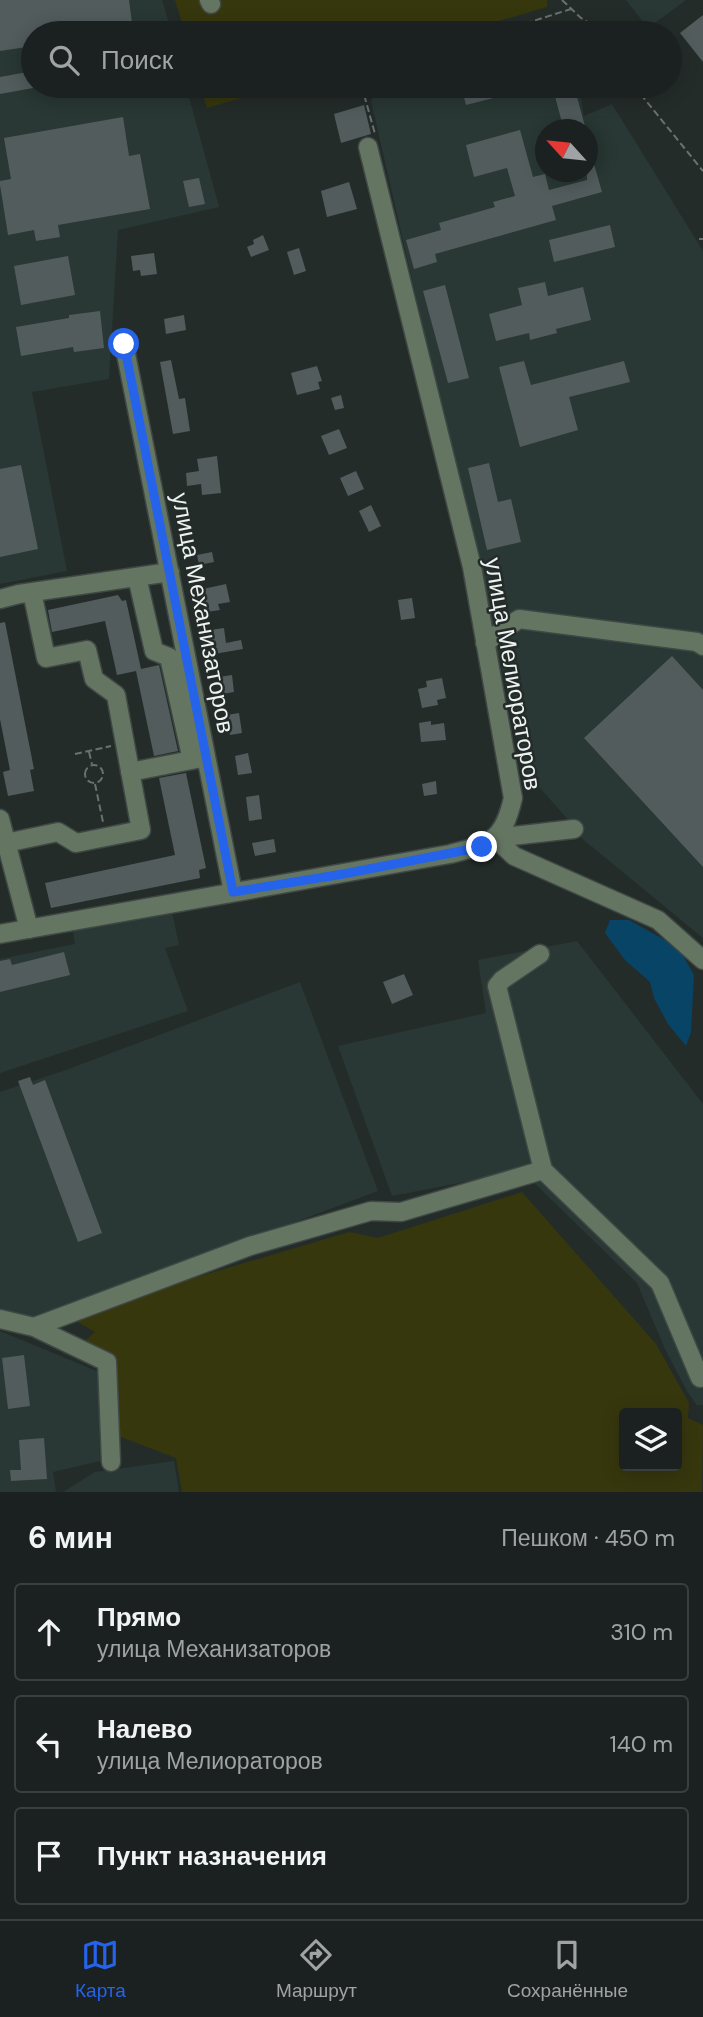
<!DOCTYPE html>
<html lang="ru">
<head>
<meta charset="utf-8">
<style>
  body { margin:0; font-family:"DM Sans",sans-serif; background:#242929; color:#f1f3f6 }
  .controls { position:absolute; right:21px; bottom:21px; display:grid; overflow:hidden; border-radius:7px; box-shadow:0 4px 18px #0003 }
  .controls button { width:63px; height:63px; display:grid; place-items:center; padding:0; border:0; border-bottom:2px solid #393e3e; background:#1b2120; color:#f1f3f6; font:35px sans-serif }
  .compass { position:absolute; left:535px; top:119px; width:63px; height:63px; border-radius:50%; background:#1b2120; box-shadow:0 4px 18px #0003; rotate:297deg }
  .stop { position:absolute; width:21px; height:21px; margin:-16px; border:5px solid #2563eb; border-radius:50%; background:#fff }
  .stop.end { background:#2563eb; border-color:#fff; box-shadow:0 2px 7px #0008 }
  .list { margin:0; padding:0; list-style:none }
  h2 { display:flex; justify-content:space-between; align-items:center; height:91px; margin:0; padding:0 28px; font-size:30px }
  h2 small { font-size:23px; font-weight:400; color:#a0a3a5 }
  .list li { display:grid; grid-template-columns:46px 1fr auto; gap:21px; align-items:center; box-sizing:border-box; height:98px; margin:0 14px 14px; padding:0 14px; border:2px solid #393e3e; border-radius:7px }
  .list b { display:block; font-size:26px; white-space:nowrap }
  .list p { margin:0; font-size:23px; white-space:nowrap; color:#a0a3a5 }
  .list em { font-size:23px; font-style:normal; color:#a0a3a5 }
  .icon { flex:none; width:38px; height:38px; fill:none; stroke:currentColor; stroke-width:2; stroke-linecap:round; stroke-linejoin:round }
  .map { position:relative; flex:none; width:703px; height:1492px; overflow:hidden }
  .search { position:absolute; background:#1b2120; box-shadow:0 4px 18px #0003; left:21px; right:21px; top:21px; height:77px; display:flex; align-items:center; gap:18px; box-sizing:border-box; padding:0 24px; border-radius:38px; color:#a0a3a5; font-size:26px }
  .sheet { height:427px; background:#1b2120 }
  nav { display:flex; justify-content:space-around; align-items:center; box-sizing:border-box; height:98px; border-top:2px solid #393e3e; background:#1b2120; font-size:19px; color:#a0a3a5 }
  nav a { display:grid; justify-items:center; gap:4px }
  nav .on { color:#2563eb }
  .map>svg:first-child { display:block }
  .built { fill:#293834; fill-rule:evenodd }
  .green { fill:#37370e; fill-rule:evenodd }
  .water { fill:#074466 }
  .building { fill:#525c5d }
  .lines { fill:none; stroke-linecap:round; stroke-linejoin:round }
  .minor-casing { stroke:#404846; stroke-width:21 }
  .path { stroke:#6a716f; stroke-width:2; stroke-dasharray:7 3.5; stroke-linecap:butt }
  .minor { stroke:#647662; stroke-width:18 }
  .route { stroke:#2563eb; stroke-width:9 }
  .labels { text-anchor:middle; stroke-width:5; stroke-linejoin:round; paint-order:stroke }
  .street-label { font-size:24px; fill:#eef3f1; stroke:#242c2a }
</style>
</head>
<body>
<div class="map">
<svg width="703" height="1492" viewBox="0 0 703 1492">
  <rect width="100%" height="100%" fill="#242c2a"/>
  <path class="built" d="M0 0H162L172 33H33V86H186L219 207 118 230 109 379 32 392 67 571 0 584Z
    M626 0H686L648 28Z
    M379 86H579L584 116 612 104 703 251V938L574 832 571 823 525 771 371 101ZM546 130H588V172H546Z
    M172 912 179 945 165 948 188 1011 0 1073V959L75 944 72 925Z
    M577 941 703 1104V1405H697L687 1391 665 1349 637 1283 522 1171 392 1196 338 1046 486 1013 478 960Z
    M300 982 378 1191 37 1319 11 1315 0 1311V1092L66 1070Z
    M0 1331 99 1372 100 1461 53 1472 56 1492H0Z
    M174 1461 179 1492H63L95 1472Z"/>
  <path class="green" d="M175 0H547V7L458 33H185Z
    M200 86H282L207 108Z
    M522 1192 656 1344 689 1403 688 1418 703 1425 702 1492H182L176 1458 113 1434V1361L79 1346 95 1332 76 1321 177 1283 349 1232 378 1238ZM624 1413H677V1466H624Z"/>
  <path class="water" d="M610 920H629L679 948 694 975 691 1032 686 1046 668 1024 654 998 650 982 625 960 605 933Z"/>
  <path class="building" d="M0 0H129L133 30 114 33H33V46L0 51Z
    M703 15V62L680 33Z
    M33 71V88L0 94V77Z
    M461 86H529V89L466 105Z
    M563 86H574L586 130H564L553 89Z
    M364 105 371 134 341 143 334 114Z
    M123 117 129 156 140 154 150 209 58 225 60 237 36 241 34 230 8 235 0 185V181L11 179 4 138Z
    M520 130 533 177 545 174 549 190 587 180V151L590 150 602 192 552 206 556 220 435 254 437 262 414 269 406 240 441 230 439 223 495 207 493 202 515 196 507 168 474 177 466 145Z
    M199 178 205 204 189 207 183 181Z
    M349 182 357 209 327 217 321 191Z
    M610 225 615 247 554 262 549 240Z
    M263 235 269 250 251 257 247 247 254 244 253 240Z
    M299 248 306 271 294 275 287 252Z
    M154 253 157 274 141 276 140 270 133 271 131 256Z
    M68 256 75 295 21 305 14 266Z
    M545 282 548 296 583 287 591 320 556 329 557 333 530 340 529 333 496 341 489 314 522 305 518 288Z
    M445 285 469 378 448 383 423 291Z
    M100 311 104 348 74 352 73 347 21 356 16 327 69 318V315Z
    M184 315 186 330 166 334 164 319Z
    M171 360 179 399 185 398 190 431 173 434 160 362Z
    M524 361 531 385 624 361 630 382 569 397 578 430 520 447 499 367Z
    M317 366 322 381 318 382 320 389 297 395 291 373Z
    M341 395 344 408 335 410 331 398Z
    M339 429 347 448 329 455 321 436Z
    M217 456 221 493 202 495 201 484 187 486 186 473 199 471 197 459Z
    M489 463 498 502 511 499 521 542 487 550 468 468Z
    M21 465 38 549 0 557V469Z
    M356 471 364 489 348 496 340 478Z
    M371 505 381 526 369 532 359 511Z
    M212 552 214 562 199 565 197 555Z
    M226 584 230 602 218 604 220 610 207 612 203 589Z
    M118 595 122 601 126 600 141 669 159 665 178 751 154 756 136 671 117 675 105 621 52 632 48 610Z
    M412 598 415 618 401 620 398 600Z
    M5 622 34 769 30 770 34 791 8 796 3 772 10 770 0 719V623Z
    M224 628 226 643 241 640 243 649 214 654 210 630Z
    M672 656 703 690V867L584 738Z
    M232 675 234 692 222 694 219 677Z
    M442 678 446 698 437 700 438 705 422 708 418 689 427 687 426 681Z
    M239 713 242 733 230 735 227 715Z
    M431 721V725L444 723 446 740 421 742 419 723Z
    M248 753 252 773 238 775 235 756Z
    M186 773 206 868 199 870 200 878 51 908 45 883 175 855 159 778Z
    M436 781 437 794 424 796 422 784Z
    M259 795 262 819 249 821 246 797Z
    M274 839 276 852 255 856 252 843Z
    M64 952 70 975 0 992V961L10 959 12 965Z
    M404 974 413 995 392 1004 383 982Z
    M30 1077 33 1085 45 1080 102 1233 78 1242 18 1081Z
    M24 1355 30 1406 8 1409 2 1358Z
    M44 1438 47 1479 11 1481 10 1470H21L19 1440Z"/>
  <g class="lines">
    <g class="minor-casing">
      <path id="minor" d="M209 0 211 4
        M124 344 233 892
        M137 577 154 651 169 657 192 760
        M0 599 19 594 170 572
        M485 643 519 619 697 642 703 646
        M130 772 202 758
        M0 819 29 929
        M574 829 495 838 514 856 658 920 703 960
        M6 843 58 832 76 843 141 830 116 695 94 679 87 650 46 658 32 592
        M0 934 450 854C491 844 503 841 513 798L472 567 368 147
        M540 954 502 980 497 986 543 1170
        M0 1319 34 1327 250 1246 371 1211 401 1212 543 1170 660 1283 700 1378 703 1376
        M34 1327 107 1362 111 1462"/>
    </g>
    <path class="path" d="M562 0 581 18 605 33
      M495 33 571 9
      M612 33 625 30 630 33
      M371 86 365 98 375 134
      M634 86 703 171
      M699 239H703
      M89 752 92 764
      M75 754 111 746
      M85 774a9 9 0 1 1 18 0a9 9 0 1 1-18 0Z
      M95 784 103 822"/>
    <use href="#minor" class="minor"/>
  </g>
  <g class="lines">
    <path class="route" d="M124 344 233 892 343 874 482 847"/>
  </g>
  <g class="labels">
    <g class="street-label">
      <text transform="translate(203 613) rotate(79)" y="8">улица Механизаторов</text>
      <text transform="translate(513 674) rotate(80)" y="8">улица Мелиораторов</text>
    </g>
  </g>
</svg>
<div class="controls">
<button><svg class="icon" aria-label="layers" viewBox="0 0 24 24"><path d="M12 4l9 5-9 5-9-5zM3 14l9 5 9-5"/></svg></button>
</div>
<svg class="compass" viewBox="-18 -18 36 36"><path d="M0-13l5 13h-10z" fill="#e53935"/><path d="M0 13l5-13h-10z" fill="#a0a3a5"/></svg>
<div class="stop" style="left:124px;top:344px"></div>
<div class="stop end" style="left:482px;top:847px"></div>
<div class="search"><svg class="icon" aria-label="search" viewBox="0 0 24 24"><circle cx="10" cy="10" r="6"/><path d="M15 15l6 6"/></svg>Поиск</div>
</div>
<section class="sheet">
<h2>6 мин<small>Пешком · 450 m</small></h2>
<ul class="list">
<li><svg class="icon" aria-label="ahead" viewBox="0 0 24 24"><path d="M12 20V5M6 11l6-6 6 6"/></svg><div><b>Прямо</b><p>улица Механизаторов</p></div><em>310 m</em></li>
<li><svg class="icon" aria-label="left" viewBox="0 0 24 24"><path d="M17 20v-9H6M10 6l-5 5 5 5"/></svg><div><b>Налево</b><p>улица Мелиораторов</p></div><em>140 m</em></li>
<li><svg class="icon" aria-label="arrive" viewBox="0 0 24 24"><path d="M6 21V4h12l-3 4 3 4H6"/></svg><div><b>Пункт назначения</b></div></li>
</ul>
</section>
<nav>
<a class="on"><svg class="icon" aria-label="map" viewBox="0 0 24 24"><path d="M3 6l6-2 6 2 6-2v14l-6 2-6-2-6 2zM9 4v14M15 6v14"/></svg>Карта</a>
<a><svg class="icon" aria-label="directions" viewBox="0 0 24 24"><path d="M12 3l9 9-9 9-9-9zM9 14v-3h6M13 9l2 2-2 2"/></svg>Маршрут</a>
<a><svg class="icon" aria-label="saved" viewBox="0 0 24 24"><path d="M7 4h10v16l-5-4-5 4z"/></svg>Сохранённые</a>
</nav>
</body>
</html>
